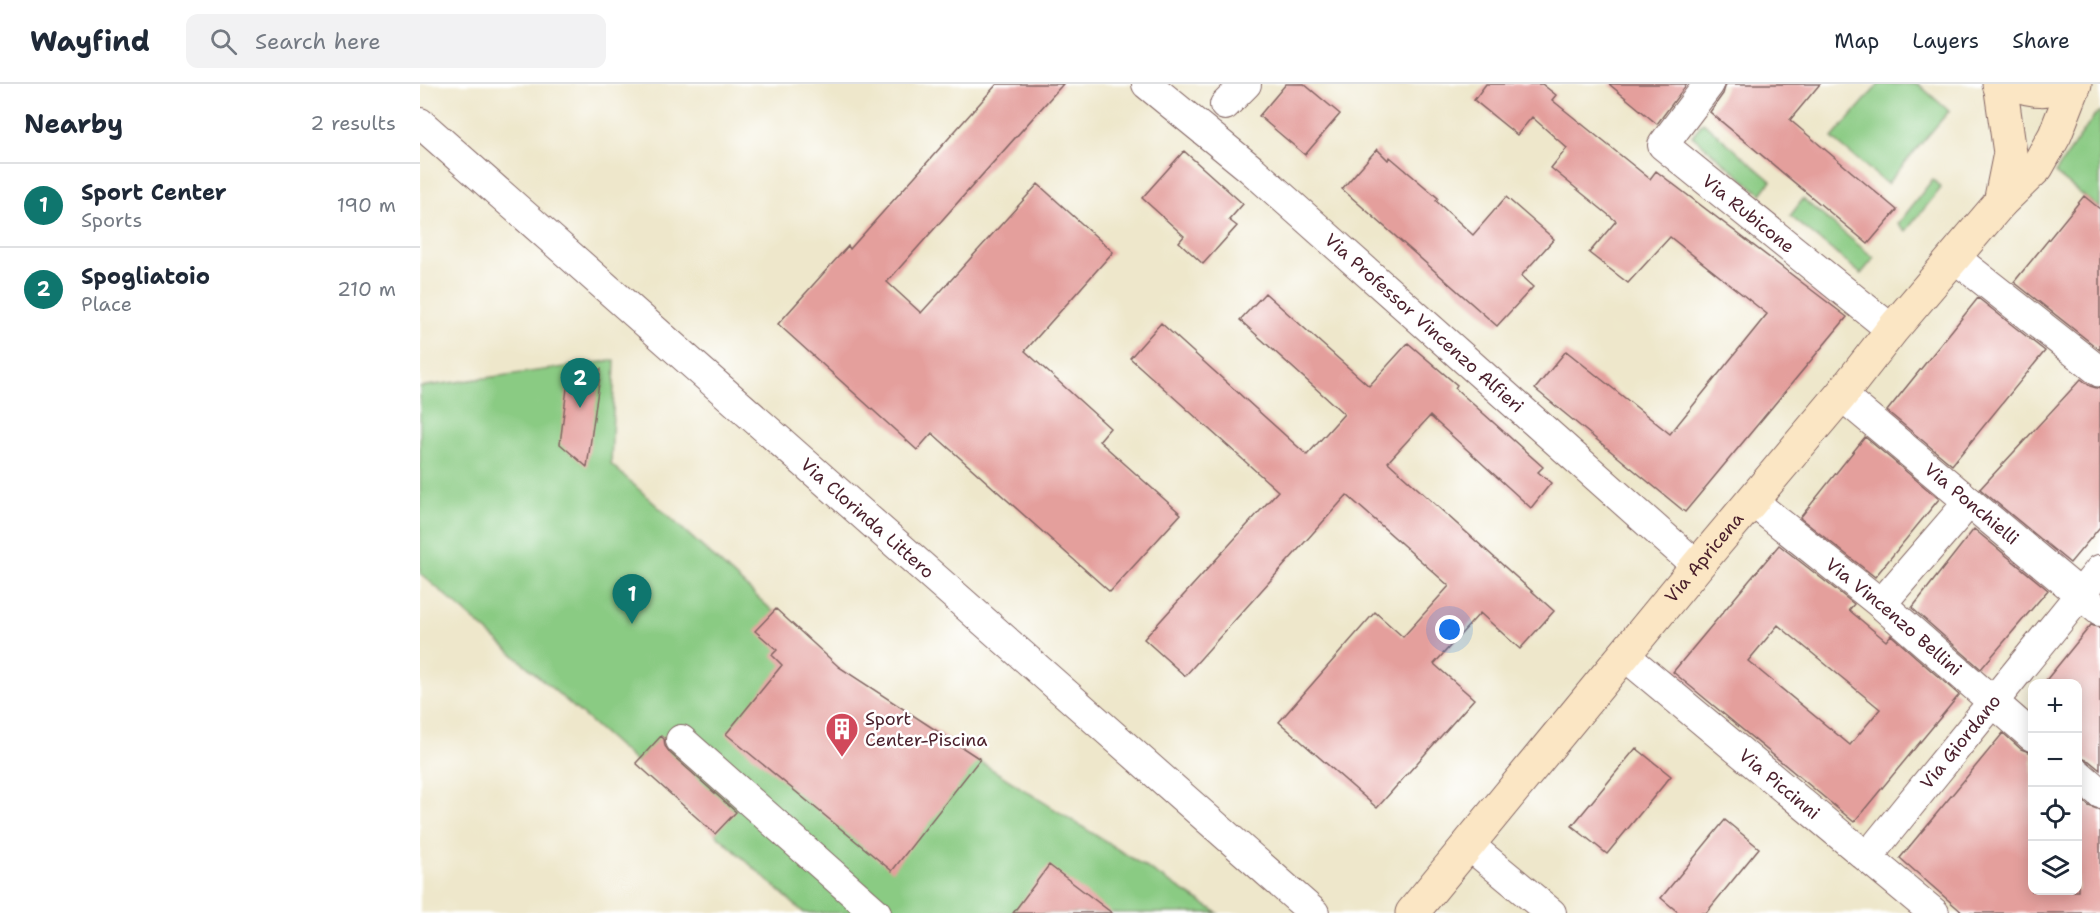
<!DOCTYPE html>
<html lang="en">
<head>
<meta charset="utf-8">
<style>
  body { margin:0; font-family:"Shantell Sans",sans-serif; background:#f2f2f3; color:#1f2937 }
  .controls { position:absolute; right:18px; bottom:18px; display:grid; overflow:hidden; border-radius:12px; box-shadow:0 3px 15px #0003 }
  .controls button { width:54px; height:54px; display:grid; place-items:center; padding:0; border:0; border-bottom:2px solid #e0e1e3; background:#fff; color:#1f2937; font:30px sans-serif }
  .you { position:absolute; left:1030px; top:546px; width:21px; height:21px; margin:-15px; border:4px solid #fff; border-radius:50%; background:#1a73e8; box-shadow:0 0 0 9px #1a73e833 }
  .badge { display:grid; place-items:center; width:39px; height:39px; border-radius:50%; background:#0f766e; color:#fff; font-size:20px; font-weight:700 }
  .pin { position:absolute; translate:-50% -50px; filter:drop-shadow(0 2px 3px #0008) }
  .pin::after { content:''; position:absolute; top:32px; width:21px; height:18px; background:inherit; clip-path:polygon(0 0,100% 0,50% 100%) }
  .list { margin:0; padding:0; list-style:none }
  h2 { display:flex; justify-content:space-between; align-items:center; height:78px; margin:0; padding:0 24px; font-size:26px }
  h2 small { font-size:20px; font-weight:400; color:#747a83 }
  .list li { display:grid; grid-template-columns:39px 1fr auto; gap:18px; align-items:center; box-sizing:border-box; height:84px; padding:0 24px; border-top:2px solid #e0e1e3 }
  .list b { display:block; font-size:22px; white-space:nowrap }
  .list p { margin:0; font-size:20px; white-space:nowrap; color:#747a83 }
  .list em { font-size:20px; font-style:normal; color:#747a83 }
  .icon { flex:none; width:33px; height:33px; fill:none; stroke:currentColor; stroke-width:2; stroke-linecap:round; stroke-linejoin:round }
  .map { position:relative; flex:none; width:1680px; height:829px; overflow:hidden }
  header { display:flex; align-items:center; gap:36px; box-sizing:border-box; height:84px; padding:0 30px; background:#fff; border-bottom:2px solid #e0e1e3 }
  header strong { font-size:28px }
  nav { display:flex; gap:33px; margin-inline-start:auto; font-size:21px }
  .search { width:420px; height:54px; background:#f2f2f3; display:flex; align-items:center; gap:15px; box-sizing:border-box; padding:0 21px; border-radius:12px; color:#747a83; font-size:22px }
  main { display:flex }
  aside { flex:1; background:#fff }
  .map>svg:first-child { display:block }
  .green { fill:#8acb83; stroke:#6a7557; stroke-width:1.5 }
  .building { fill:#e49f9c; fill-rule:evenodd }
  .lines { fill:none; stroke-linecap:round; stroke-linejoin:round }
  .minor-casing { stroke:#836563; stroke-width:32 }
  .secondary-casing { stroke:#836563; stroke-width:35 }
  .minor { stroke:#fff; stroke-width:30 }
  .secondary { stroke:#fbe6c4; stroke-width:33 }
  .labels { text-anchor:middle; stroke-width:5; stroke-linejoin:round; paint-order:stroke }
  .street-label { font-size:18px; fill:#4a1f2b; stroke:#fff }
  .poi-label { font-size:18px; fill:#4a1f2b; stroke:#fff; text-anchor:start }
</style>
</head>
<body>
<header>
<strong>Wayfind</strong>
<div class="search"><svg class="icon" aria-label="search" viewBox="0 0 24 24"><circle cx="10" cy="10" r="6"/><path d="M15 15l6 6"/></svg>Search here</div>
<nav><a>Map</a><a>Layers</a><a>Share</a></nav>
</header>
<main>
<aside>
<h2>Nearby<small>2 results</small></h2>
<ul class="list">
<li><span class="badge">1</span><div><b>Sport Center</b><p>Sports</p></div><em>190 m</em></li>
<li><span class="badge">2</span><div><b>Spogliatoio</b><p>Place</p></div><em>210 m</em></li>
</ul>
</aside>
<div class="map">
<svg width="1680" height="829" viewBox="0 0 1680 829">
  <rect width="100%" height="100%" fill="#fff"/>
  <filter id="ink" filterUnits="userSpaceOnUse"><feTurbulence type="fractalNoise" baseFrequency=".0167" numOctaves="2"/><feDisplacementMap in="SourceGraphic" scale="12" xChannelSelector="R" yChannelSelector="G"/><feConvolveMatrix kernelMatrix="1 2 1 2 8 2 1 2 1" color-interpolation-filters="sRGB"/></filter>
  <filter id="wash" filterUnits="userSpaceOnUse"><feTurbulence type="fractalNoise" baseFrequency=".008" numOctaves="4" result="noise"/><feDisplacementMap in="SourceGraphic" scale="24" xChannelSelector="R" yChannelSelector="G"/><feGaussianBlur stdDeviation="1.35" result="paint"/><feColorMatrix in="noise" values="0 0 0 0 0 0 0 0 0 0 0 0 0 0 0 0 0 1.4 0 .05"/><feComposite in="paint" operator="in"/></filter>
  <g filter="url(#wash)">
    <rect width="100%" height="100%" fill="#eee7cb"/>
    <path class="green" d="M1459 0H1498L1529 27 1467 100 1412 54Z
      M1680 28V125L1635 89 1675 31Z
      M1283 38 1351 97 1341 110 1272 52Z
      M1513 95 1521 104 1486 147 1478 140Z
      M1383 115 1454 174 1441 190 1370 132Z
      M195 276 191 380 422 590 798 829H384L189 654 0 489V303Z"/>
    <g id="blocks">
      <path class="building" d="M577 0H643L467 198 501 229 618 100 693 168 605 267 690 344 679 357 761 430 690 508 512 349 497 366 358 240 428 162 430 165Z
        M866 0H884L920 30 885 71 839 32Z
        M1066 0H1122L1136 11 1132 16 1230 95 1236 87 1427 233 1265 428 1115 305 1146 267 1250 350 1347 230 1250 153 1208 199 1169 169 1196 137 1131 84 1147 64 1112 33 1097 51 1054 16Z
        M1189 0H1267L1237 40Z
        M1306 0H1400L1370 36 1477 126 1448 160 1290 28 1303 10Z
        M957 65 968 76 970 73 1018 114 1016 117 1053 151 1086 113 1134 155 1101 192 1113 203 1077 242 922 105Z
        M764 67 823 120 809 136 817 142 783 180 759 158 764 152 722 114Z
        M1664 112 1680 125V266L1594 198Z
        M845 209 949 302 988 259 1037 301 1035 304 1123 383 1118 388 1131 399 1111 424 1010 332 968 378 1134 527 1100 565 1060 529 1014 580 1054 615 957 724 859 638 955 528 983 553 1029 502 927 411 765 592 724 555 858 407 710 274 741 239 887 371 924 330 820 236Z
        M1558 214 1625 267 1532 381 1467 327Z
        M181 285 167 383 140 360 149 288Z
        M1661 295 1670 302 1680 305V443L1650 479 1560 405Z
        M1445 353 1519 415 1455 493 1380 434Z
        M1554 445 1628 506 1561 585 1492 524Z
        M1359 461 1434 520 1429 526 1466 557 1471 551 1539 611 1434 738 1253 588ZM1358 541 1460 625 1430 661 1328 577Z
        M356 525 419 583 560 675 472 787 306 650 362 581 352 571 357 566 335 547Z
        M1671 541 1680 544V686L1669 677 1658 673V600H1623Z
        M1583 649 1601 665 1612 669V807H1658V712L1669 722 1680 726V829H1543L1480 774Z
        M241 652 244 655 245 662 250 669 316 728 295 750 216 679Z
        M1216 664 1251 692 1187 770 1152 742Z
        M1305 736 1339 764 1286 829H1259L1241 814Z
        M629 781 692 829H593Z"/>
    </g>
  </g>
  <g filter="url(#ink)">
    <use href="#blocks" fill-opacity="0" stroke="#836563" stroke-width="1.5"/>
    <g class="lines">
      <g class="minor-casing">
        <g id="minor">
          <path id="s1" d="M727 0 831 85 1277 482"/>
          <path id="s2" d="M1289 0 1243 61 1472 246"/>
          <path d="M805 21 826 0"/>
          <path id="s3" d="M0 39 894 829"/>
          <path d="M1535 174 1680 288"/>
          <path id="s4" d="M1421 311 1680 527"/>
          <path id="s5" d="M1332 417 1461 520 1612 652"/>
          <path d="M1461 520 1549 418"/>
          <path id="s6" d="M1204 571 1514 829"/>
          <path d="M261 656 456 829"/>
          <path d="M1658 690 1680 709"/>
          <path d="M1049 761 1131 829"/>
          <path id="s7" d="M1448 772 1680 486"/>
        </g>
      </g>
      <g class="secondary-casing">
        <g id="secondary">
          <path d="M1579 0 1581 6 1590 69 1580 119"/>
          <path d="M1595 0C1611 7 1631 8 1646 0"/>
          <path id="s8" d="M992 829 1277 482 1421 311 1472 246 1580 119 1617 83 1635 51 1655 0"/>
        </g>
      </g>
      <use href="#minor" class="minor"/>
      <use href="#secondary" class="secondary"/>
    </g>
  </g>
  <defs>
    <g id="building-pin" transform="scale(1.725)"><path d="M0 17L-7.5 6A9.5 9.5 0 1 1 7.5 6Z" fill="#d1495b" stroke="#fff"/><path d="M-4-6H4V6H1V3H-1V6H-4ZM-2.5-4.3h1.7v1.8h-1.7ZM.8-4.3h1.7v1.8H.8ZM-2.5-1h1.7V.8h-1.7ZM.8-1h1.7V.8H.8Z" fill="#fff"/></g>
  </defs>
  <g fill-rule="evenodd">
    <use href="#building-pin" x="422" y="645"/>
  </g>
  <g class="labels">
    <g class="street-label">
      <text dy="6" stroke="none"><textPath href="#s2" startOffset="186">Via Rubicone</textPath></text>
      <text dy="6" stroke="none"><textPath href="#s1" startOffset="366">Via Professor Vincenzo Alfieri</textPath></text>
      <text dy="6" stroke="none"><textPath href="#s4" startOffset="170">Via Ponchielli</textPath></text>
      <text dy="6" stroke="none"><textPath href="#s3" startOffset="597">Via Clorinda Littero</textPath></text>
      <text dy="6" stroke="none"><textPath href="#s8" startOffset="460">Via Apricena</textPath></text>
      <text dy="6" stroke="none"><textPath href="#s5" startOffset="183">Via Vincenzo Bellini</textPath></text>
      <text dy="6" stroke="none"><textPath href="#s7" startOffset="147">Via Giordano</textPath></text>
      <text dy="6" stroke="none"><textPath href="#s6" startOffset="202">Via Piccinni</textPath></text>
    </g>
    <g class="poi-label">
      <text x="445" y="641">Sport<tspan x="445" dy="21">Center-Piscina</tspan></text>
    </g>
  </g>
</svg>
<div class="controls">
<button>+</button>
<button>−</button>
<button><svg class="icon" aria-label="locate" viewBox="0 0 24 24"><circle cx="12" cy="12" r="6"/><path d="M12 2v4M12 18v4M2 12h4M18 12h4"/></svg></button>
<button><svg class="icon" aria-label="layers" viewBox="0 0 24 24"><path d="M12 4l9 5-9 5-9-5zM3 14l9 5 9-5"/></svg></button>
</div>
<div class="you"></div>
<div class="pin badge" style="left:212px;top:540px">1</div>
<div class="pin badge" style="left:160px;top:324px">2</div>
</div>
</main>
</body>
</html>
